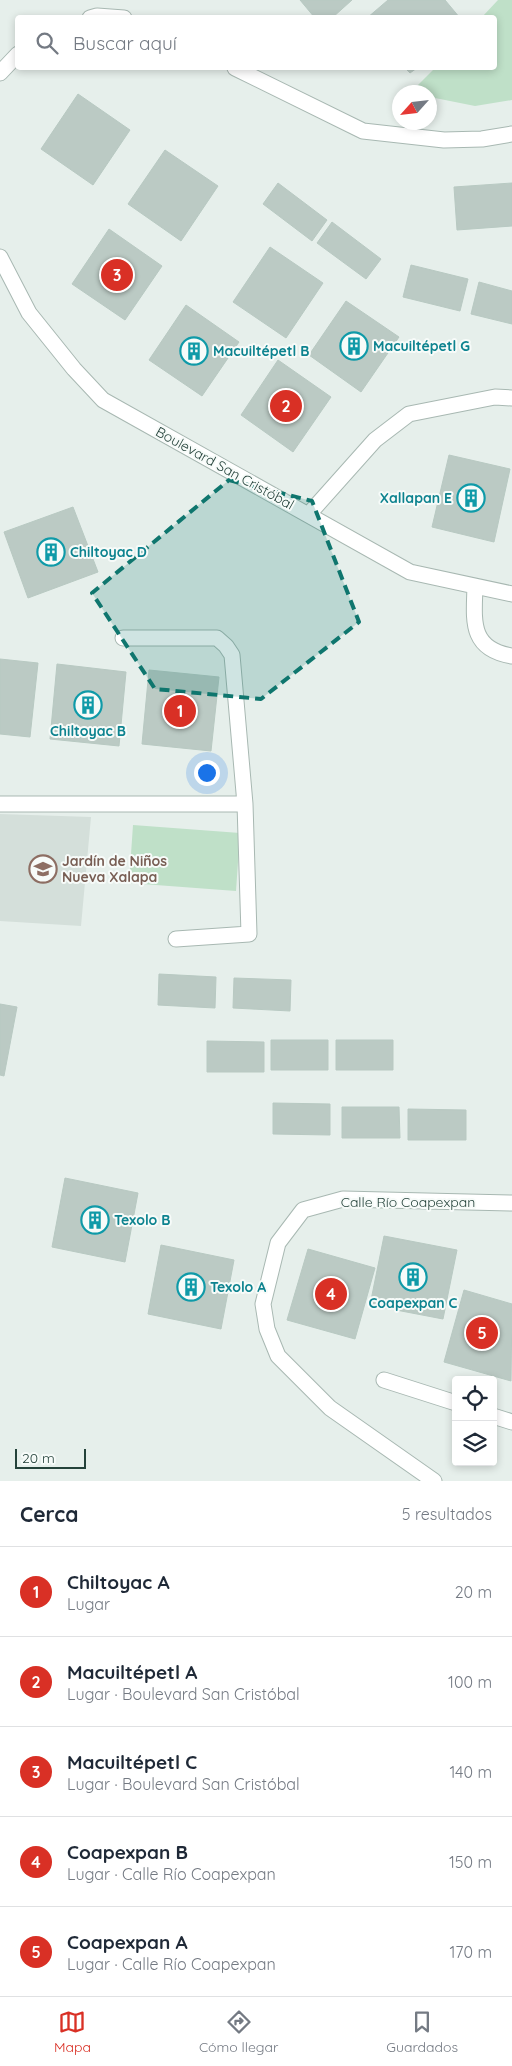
<!DOCTYPE html>
<html lang="es">
<head>
<meta charset="utf-8">
<style>
  body { margin:0; font-family:Quicksand,sans-serif; background:#f2f2f3; color:#1f2937 }
  .controls { position:absolute; right:15px; bottom:15px; display:grid; overflow:hidden; border-radius:5px; box-shadow:0 2px 8px #0003 }
  .controls button { width:45px; height:45px; display:grid; place-items:center; padding:0; border:0; border-bottom:1px solid #e0e1e3; background:#fff; color:#1f2937; font:25px sans-serif }
  .compass { position:absolute; left:392px; top:85px; width:45px; height:45px; border-radius:50%; background:#fff; box-shadow:0 2px 8px #0003; rotate:243deg }
  .scale { position:absolute; left:15px; bottom:12px; width:71px; box-sizing:border-box; padding-left:5px; border:2px solid #24423a; border-top:0; font-size:14px; line-height:18px; white-space:nowrap; color:#24423a; -webkit-text-stroke:4px #f7fbf9; paint-order:stroke }
  .you { position:absolute; left:206px; top:772px; width:18px; height:18px; margin:-12px; border:4px solid #fff; border-radius:50%; background:#1a73e8; box-shadow:0 0 0 8px #1a73e833 }
  .badge { display:grid; place-items:center; width:32px; height:32px; border-radius:50%; background:#d93025; color:#fff; font-size:16px; font-weight:700 }
  .pin { position:absolute; translate:-50% -50%; border:2px solid #fff; box-shadow:0 1px 5px #0006 }
  .list { margin:0; padding:0; list-style:none }
  h2 { display:flex; justify-content:space-between; align-items:center; height:65px; margin:0; padding:0 20px; font-size:21px }
  h2 small { font-size:16px; font-weight:400; color:#747a83 }
  .list li { display:grid; grid-template-columns:32px 1fr auto; gap:15px; align-items:center; box-sizing:border-box; height:90px; padding:0 20px; border-top:1px solid #e0e1e3 }
  .list b { display:block; font-size:19px; white-space:nowrap }
  .list p { margin:0; font-size:16px; white-space:nowrap; color:#747a83 }
  .list em { font-size:16px; font-style:normal; color:#747a83 }
  .icon { flex:none; width:28px; height:28px; fill:none; stroke:currentColor; stroke-width:2; stroke-linecap:round; stroke-linejoin:round }
  .map { position:relative; flex:none; width:512px; height:1481px; overflow:hidden }
  .search { position:absolute; background:#fff; box-shadow:0 2px 8px #0003; left:15px; right:15px; top:15px; height:55px; display:flex; align-items:center; gap:12px; box-sizing:border-box; padding:0 18px; border-radius:5px; color:#747a83; font-size:19px }
  .sheet { height:515px; background:#fff }
  nav { display:flex; justify-content:space-around; align-items:center; box-sizing:border-box; height:70px; border-top:1px solid #e0e1e3; background:#fff; font-size:14px; color:#747a83 }
  nav a { display:grid; justify-items:center; gap:2px }
  nav .on { color:#d93025 }
  .map>svg:first-child { display:block }
  .built { fill:#d4dfda }
  .green { fill:#bfe0c8 }
  .building { fill:#bbcac4; stroke:#b8c9c2 }
  .lines { fill:none; stroke-linecap:round; stroke-linejoin:round }
  .minor-casing { stroke:#a8b8b2; stroke-width:17 }
  .minor { stroke:#fff; stroke-width:15 }
  .marked { fill:#0f766e; fill-opacity:0.2; stroke:#0f766e; stroke-width:4; stroke-dasharray:10 6; stroke-linejoin:round }
  .labels { text-anchor:middle; stroke-width:4; stroke-linejoin:round; paint-order:stroke }
  .culture-label { font-size:14px; font-weight:bold; fill:#0d838f; stroke:#f7fbf9; text-anchor:start }
  .street-label { font-size:14px; fill:#24423a; stroke:#f7fbf9 }
  .education-label { font-size:14px; font-weight:bold; fill:#785e54; stroke:#f7fbf9; text-anchor:start }
</style>
</head>
<body>
<div class="map">
<svg width="512" height="1481" viewBox="0 0 512 1481">
  <rect width="100%" height="100%" fill="#e6efeb"/>
  <path class="built" d="M0 814 91 817 81 926 0 921Z"/>
  <path class="green" d="M498 0H512V100L475 106 430 97V92H411L435 68H494V18L482 17Z
    M133 825 240 833 236 891 129 883Z"/>
  <path class="building" d="M300 0H352L332 18H315Z
    M388 0H445L460 18H367Z
    M405 68H417L410 73Z
    M78 94 130 130 93 185 41 149Z
    M165 150 218 186 181 241 128 204Z
    M278 183 327 220 312 241 263 204Z
    M512 183V226L457 230 454 187Z
    M332 222 381 259 366 279 317 243Z
    M109 229 162 266 125 320 72 284Z
    M270 247 323 283 286 338 233 302Z
    M411 265 468 279 460 311 403 297Z
    M479 282 512 291V324L471 314Z
    M346 301 399 337 361 392 309 355Z
    M186 305 239 342 202 396 149 360Z
    M278 360 331 397 293 452 241 415Z
    M449 455 510 469 494 542 432 527Z
    M73 507 98 572 28 598 4 532Z
    M0 659 38 663 30 737 0 734Z
    M57 664 126 672 119 746 50 739Z
    M149 670 219 677 211 751 142 744Z
    M159 974 216 977 215 1008 158 1005Z
    M234 978 291 980 290 1011 233 1008Z
    M0 1004 17 1007 4 1076 0 1075Z
    M271 1040H328V1070H271Z
    M336 1040H393V1070H336Z
    M207 1041 264 1042V1072H207Z
    M273 1103 330 1104V1135L273 1134Z
    M342 1107H399L400 1138H342Z
    M408 1109 466 1110V1140H408Z
    M65 1178 138 1193 125 1262 52 1247Z
    M384 1236 457 1250 443 1319 370 1305Z
    M161 1245 234 1260 221 1329 148 1314Z
    M308 1249 375 1268 355 1339 287 1320Z
    M464 1290 512 1304 511 1381 444 1362Z"/>
  <g class="lines">
    <g class="minor-casing">
      <path id="minor" d="M90 18 97 16 124 18
        M235 68 363 131 444 140 482 139 512 134
        M0 73 18 54
        M0 257 29 313 74 369 103 400 410 572 512 594
        M309 514 375 440 409 414 495 397 512 398
        M475 586C474 620 469 649 512 656
        M123 638H217L226 646 232 655 245 804 249 934 176 939
        M0 804H245
        M384 1380 456 1403
        M493 1416 512 1422
        M434 1481 330 1408 278 1356 267 1329 263 1304 278 1243 303 1210 343 1199 512 1203"/>
    </g>
    <use href="#minor" class="minor"/>
  </g>
  <path class="marked" d="M229 480 312 501 359 622 261 699 155 689 92 593Z"/>
  <defs>
    <g id="building-ring" transform="scale(1.4375)"><circle r="9.5" fill="#f7fbf9" stroke="#0f9aa8" stroke-width="1.5"/><path d="M-4-6H4V6H1V3H-1V6H-4ZM-2.5-4.3h1.7v1.8h-1.7ZM.8-4.3h1.7v1.8H.8ZM-2.5-1h1.7V.8h-1.7ZM.8-1h1.7V.8H.8Z" fill="#0f9aa8"/></g>
    <g id="school-ring" transform="scale(1.4375)"><circle r="9.5" fill="#f7fbf9" stroke="#8d6e63" stroke-width="1.5"/><path d="M0-5L7-2L0 1L-7-2ZM-4 1L0 2.5L4 1V4Q0 6-4 4Z" fill="#8d6e63"/></g>
  </defs>
  <g fill-rule="evenodd">
    <use href="#building-ring" x="354" y="346"/>
    <use href="#building-ring" x="194" y="351"/>
    <use href="#building-ring" x="471" y="498"/>
    <use href="#building-ring" x="51" y="552"/>
    <use href="#building-ring" x="88" y="705"/>
    <use href="#school-ring" x="43" y="869"/>
    <use href="#building-ring" x="95" y="1220"/>
    <use href="#building-ring" x="413" y="1277"/>
    <use href="#building-ring" x="191" y="1287"/>
  </g>
  <g class="labels">
    <g class="culture-label">
      <text x="373" y="351">Macuiltépetl G</text>
      <text x="213" y="356">Macuiltépetl B</text>
      <text x="452" y="503" text-anchor="end">Xallapan E</text>
      <text x="70" y="557">Chiltoyac D</text>
      <text x="88" y="736" text-anchor="middle">Chiltoyac B</text>
      <text x="114" y="1225">Texolo B</text>
      <text x="210" y="1292">Texolo A</text>
      <text x="413" y="1308" text-anchor="middle">Coapexpan C</text>
    </g>
    <g class="street-label">
      <text transform="translate(225 468) rotate(29)" y="5">Boulevard San Cristóbal</text>
      <text x="408" y="1207">Calle Río Coapexpan</text>
    </g>
    <g class="education-label">
      <text x="62" y="866">Jardín de Niños<tspan x="62" dy="16">Nueva Xalapa</tspan></text>
    </g>
  </g>
</svg>
<div class="controls">
<button><svg class="icon" aria-label="locate" viewBox="0 0 24 24"><circle cx="12" cy="12" r="6"/><path d="M12 2v4M12 18v4M2 12h4M18 12h4"/></svg></button>
<button><svg class="icon" aria-label="layers" viewBox="0 0 24 24"><path d="M12 4l9 5-9 5-9-5zM3 14l9 5 9-5"/></svg></button>
</div>
<svg class="compass" viewBox="-18 -18 36 36"><path d="M0-13l5 13h-10z" fill="#e53935"/><path d="M0 13l5-13h-10z" fill="#747a83"/></svg>
<div class="scale">20 m</div>
<div class="you"></div>
<div class="pin badge" style="left:180px;top:711px">1</div>
<div class="pin badge" style="left:286px;top:406px">2</div>
<div class="pin badge" style="left:117px;top:275px">3</div>
<div class="pin badge" style="left:331px;top:1294px">4</div>
<div class="pin badge" style="left:482px;top:1333px">5</div>
<div class="search"><svg class="icon" aria-label="search" viewBox="0 0 24 24"><circle cx="10" cy="10" r="6"/><path d="M15 15l6 6"/></svg>Buscar aquí</div>
</div>
<section class="sheet">
<h2>Cerca<small>5 resultados</small></h2>
<ul class="list">
<li><span class="badge">1</span><div><b>Chiltoyac A</b><p>Lugar</p></div><em>20 m</em></li>
<li><span class="badge">2</span><div><b>Macuiltépetl A</b><p>Lugar · Boulevard San Cristóbal</p></div><em>100 m</em></li>
<li><span class="badge">3</span><div><b>Macuiltépetl C</b><p>Lugar · Boulevard San Cristóbal</p></div><em>140 m</em></li>
<li><span class="badge">4</span><div><b>Coapexpan B</b><p>Lugar · Calle Río Coapexpan</p></div><em>150 m</em></li>
<li><span class="badge">5</span><div><b>Coapexpan A</b><p>Lugar · Calle Río Coapexpan</p></div><em>170 m</em></li>
</ul>
</section>
<nav>
<a class="on"><svg class="icon" aria-label="map" viewBox="0 0 24 24"><path d="M3 6l6-2 6 2 6-2v14l-6 2-6-2-6 2zM9 4v14M15 6v14"/></svg>Mapa</a>
<a><svg class="icon" aria-label="directions" viewBox="0 0 24 24"><path d="M12 3l9 9-9 9-9-9zM9 14v-3h6M13 9l2 2-2 2"/></svg>Cómo llegar</a>
<a><svg class="icon" aria-label="saved" viewBox="0 0 24 24"><path d="M7 4h10v16l-5-4-5 4z"/></svg>Guardados</a>
</nav>
</body>
</html>
